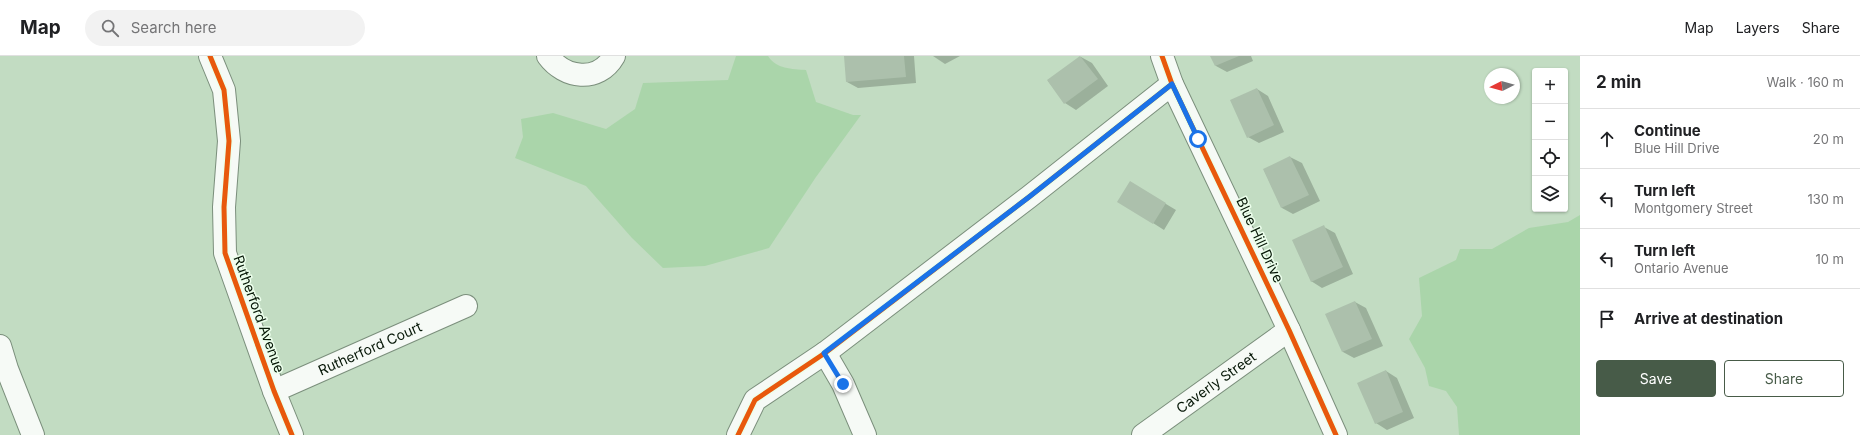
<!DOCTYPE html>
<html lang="en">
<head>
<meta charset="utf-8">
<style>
  body { margin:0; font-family:Inter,sans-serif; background:#f2f2f2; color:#202124 }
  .controls { position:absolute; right:12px; top:12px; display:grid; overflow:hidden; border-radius:4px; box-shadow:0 1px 3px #0004 }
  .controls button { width:36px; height:36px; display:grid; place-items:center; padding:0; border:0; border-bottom:1px solid #e0e0e0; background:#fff; color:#202124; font:20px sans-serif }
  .compass { position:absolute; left:1484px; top:12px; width:36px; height:36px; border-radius:50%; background:#fff; box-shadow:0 1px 3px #0004; rotate:264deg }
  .stop { position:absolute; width:12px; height:12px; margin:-9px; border:3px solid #1a73e8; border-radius:50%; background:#fff }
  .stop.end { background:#1a73e8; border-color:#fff; box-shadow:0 1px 4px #0008 }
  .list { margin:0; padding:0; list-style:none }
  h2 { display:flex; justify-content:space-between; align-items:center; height:52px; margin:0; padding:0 16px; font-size:17px }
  h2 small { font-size:13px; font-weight:400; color:#757577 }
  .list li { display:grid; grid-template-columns:26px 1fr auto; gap:12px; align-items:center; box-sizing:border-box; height:60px; padding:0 16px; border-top:1px solid #e0e0e0 }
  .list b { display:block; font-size:15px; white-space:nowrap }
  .list p { margin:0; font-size:13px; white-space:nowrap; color:#757577 }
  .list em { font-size:13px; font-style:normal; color:#757577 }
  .actions { display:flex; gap:8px; padding:12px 16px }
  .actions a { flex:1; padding:9px 0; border:1px solid #475b48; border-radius:4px; text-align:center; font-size:14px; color:#475b48 }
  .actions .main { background:#475b48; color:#fff }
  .icon { flex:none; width:22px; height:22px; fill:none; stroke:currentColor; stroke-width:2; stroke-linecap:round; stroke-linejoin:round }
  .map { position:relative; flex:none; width:1580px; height:379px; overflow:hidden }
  header { display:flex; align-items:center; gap:24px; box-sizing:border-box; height:56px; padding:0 20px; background:#fff; border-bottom:1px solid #e0e0e0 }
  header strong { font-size:19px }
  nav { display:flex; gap:22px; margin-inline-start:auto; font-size:14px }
  .search { width:280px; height:36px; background:#f2f2f2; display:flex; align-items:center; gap:10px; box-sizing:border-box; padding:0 14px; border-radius:22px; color:#757577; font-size:15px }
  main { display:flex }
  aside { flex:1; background:#fff }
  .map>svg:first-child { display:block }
  .green { fill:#aad5aa }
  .shadow { fill:#0003 }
  .building { fill:#acc0ac }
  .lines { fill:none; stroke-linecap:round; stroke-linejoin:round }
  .minor-casing { stroke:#7b8f7c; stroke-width:24 }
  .minor { stroke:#f6faf6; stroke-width:22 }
  .cycleway-casing { stroke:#ecffec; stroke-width:8 }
  .cycleway { stroke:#e8590c; stroke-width:5 }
  .route { stroke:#1a73e8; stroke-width:5 }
  .labels { text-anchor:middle; stroke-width:3; stroke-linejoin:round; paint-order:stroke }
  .street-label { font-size:14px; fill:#051606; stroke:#ecffec }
</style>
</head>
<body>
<header>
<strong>Map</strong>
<div class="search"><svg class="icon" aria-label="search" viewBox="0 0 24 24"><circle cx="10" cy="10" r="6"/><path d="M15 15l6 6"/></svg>Search here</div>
<nav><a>Map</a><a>Layers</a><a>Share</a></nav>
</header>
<main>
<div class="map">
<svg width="1580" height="379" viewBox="0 0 1580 379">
  <rect width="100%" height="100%" fill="#c2dcc2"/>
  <path class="green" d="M736 0H768C776 13 792 13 806 14L816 46 853 59H861L816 121 769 192 705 210 663 212 632 182 586 130 515 102 523 81 521 63 553 57 606 73 635 53 643 27 728 24Z
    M1580 159V379H1459L1457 351 1446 335 1429 330 1425 312 1409 283 1422 260 1419 222 1456 204 1460 193H1492L1529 172 1568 166Z"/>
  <path class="shadow" d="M845 0H914L916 27 858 32 847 26Z
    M933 0H960L945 8Z
    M1212 0H1251L1253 5 1227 16 1216 10Z
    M1081 1 1092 7 1108 30 1076 54 1065 47 1048 25Z
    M1257 33 1268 40 1284 76 1259 87 1248 81Z
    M1290 101 1302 107 1320 145 1293 158 1282 152 1264 114Z
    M1141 133 1176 154 1164 174 1153 167Z
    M1324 171 1335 177 1353 218 1322 232 1311 225Z
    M1355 246 1366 252 1383 290 1354 302 1343 296 1327 258Z
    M1386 315 1397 322 1414 362 1387 374 1376 367Z"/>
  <path class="building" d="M844 0H904L906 21 846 26Z
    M1080 0 1098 23 1064 48 1047 24Z
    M1210 0H1239L1215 10Z
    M1257 32 1274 69 1247 82 1230 44Z
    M1290 100 1309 139 1281 152 1263 113Z
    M1130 125 1166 147 1153 168 1117 146Z
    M1324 169 1343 211 1311 226 1292 184Z
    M1355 245 1372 283 1342 296 1325 258Z
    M1386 314 1403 356 1375 368 1357 327Z"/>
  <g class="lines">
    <g class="minor-casing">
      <g id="minor">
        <path d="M210 0 224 34 229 85 224 151 225 197 274 335 292 379"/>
        <path d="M548 0C564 22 598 28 614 0"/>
        <path d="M1162 0 1172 28 1289 274 1336 379"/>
        <path d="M0 290 7 313 33 379"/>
        <path d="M825 297 843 328 865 379"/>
        <path id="s1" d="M274 335 466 250"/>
        <path d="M738 379 755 344 825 297 1029 141 1172 28"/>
        <path id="s2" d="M1143 379 1289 274"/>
      </g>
    </g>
    <use href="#minor" class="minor"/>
    <g class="cycleway-casing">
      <path id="cycleway" d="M210 0 224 34 229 85 224 151 225 197 274 335 292 379
        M1162 0 1172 28 1289 274 1336 379
        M738 379 755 344 825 297 1029 141 1172 28"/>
    </g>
    <use href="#cycleway" class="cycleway"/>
  </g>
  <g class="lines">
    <path class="route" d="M843 328 824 297 1029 141 1172 28 1198 83"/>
  </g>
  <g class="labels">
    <g class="street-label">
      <text transform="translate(1260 184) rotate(65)" y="5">Blue Hill Drive</text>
      <text transform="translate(259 258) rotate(70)" y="5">Rutherford Avenue</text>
      <text dy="5" stroke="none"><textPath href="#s1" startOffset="105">Rutherford Court</textPath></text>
      <text dy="5" stroke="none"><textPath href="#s2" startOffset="90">Caverly Street</textPath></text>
    </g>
  </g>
</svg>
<div class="controls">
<button>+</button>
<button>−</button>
<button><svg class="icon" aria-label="locate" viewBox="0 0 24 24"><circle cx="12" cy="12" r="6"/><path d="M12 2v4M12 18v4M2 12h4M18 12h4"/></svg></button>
<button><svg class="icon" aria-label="layers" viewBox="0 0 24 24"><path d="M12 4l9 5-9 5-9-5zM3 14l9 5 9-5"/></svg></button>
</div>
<svg class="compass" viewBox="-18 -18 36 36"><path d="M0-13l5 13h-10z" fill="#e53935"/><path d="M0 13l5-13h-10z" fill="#757577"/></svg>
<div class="stop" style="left:1198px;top:83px"></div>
<div class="stop end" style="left:843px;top:328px"></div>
</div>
<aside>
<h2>2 min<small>Walk · 160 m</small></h2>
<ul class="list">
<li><svg class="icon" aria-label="ahead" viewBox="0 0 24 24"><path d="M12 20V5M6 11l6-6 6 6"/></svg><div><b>Continue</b><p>Blue Hill Drive</p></div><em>20 m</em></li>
<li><svg class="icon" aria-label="left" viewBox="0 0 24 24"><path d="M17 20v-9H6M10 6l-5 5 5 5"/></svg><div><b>Turn left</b><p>Montgomery Street</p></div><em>130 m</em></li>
<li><svg class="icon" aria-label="left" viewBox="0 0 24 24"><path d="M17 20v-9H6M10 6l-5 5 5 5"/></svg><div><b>Turn left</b><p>Ontario Avenue</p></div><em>10 m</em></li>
<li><svg class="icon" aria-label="arrive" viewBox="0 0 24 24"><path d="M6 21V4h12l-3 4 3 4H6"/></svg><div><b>Arrive at destination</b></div></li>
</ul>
<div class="actions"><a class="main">Save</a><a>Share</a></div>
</aside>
</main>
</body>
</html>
